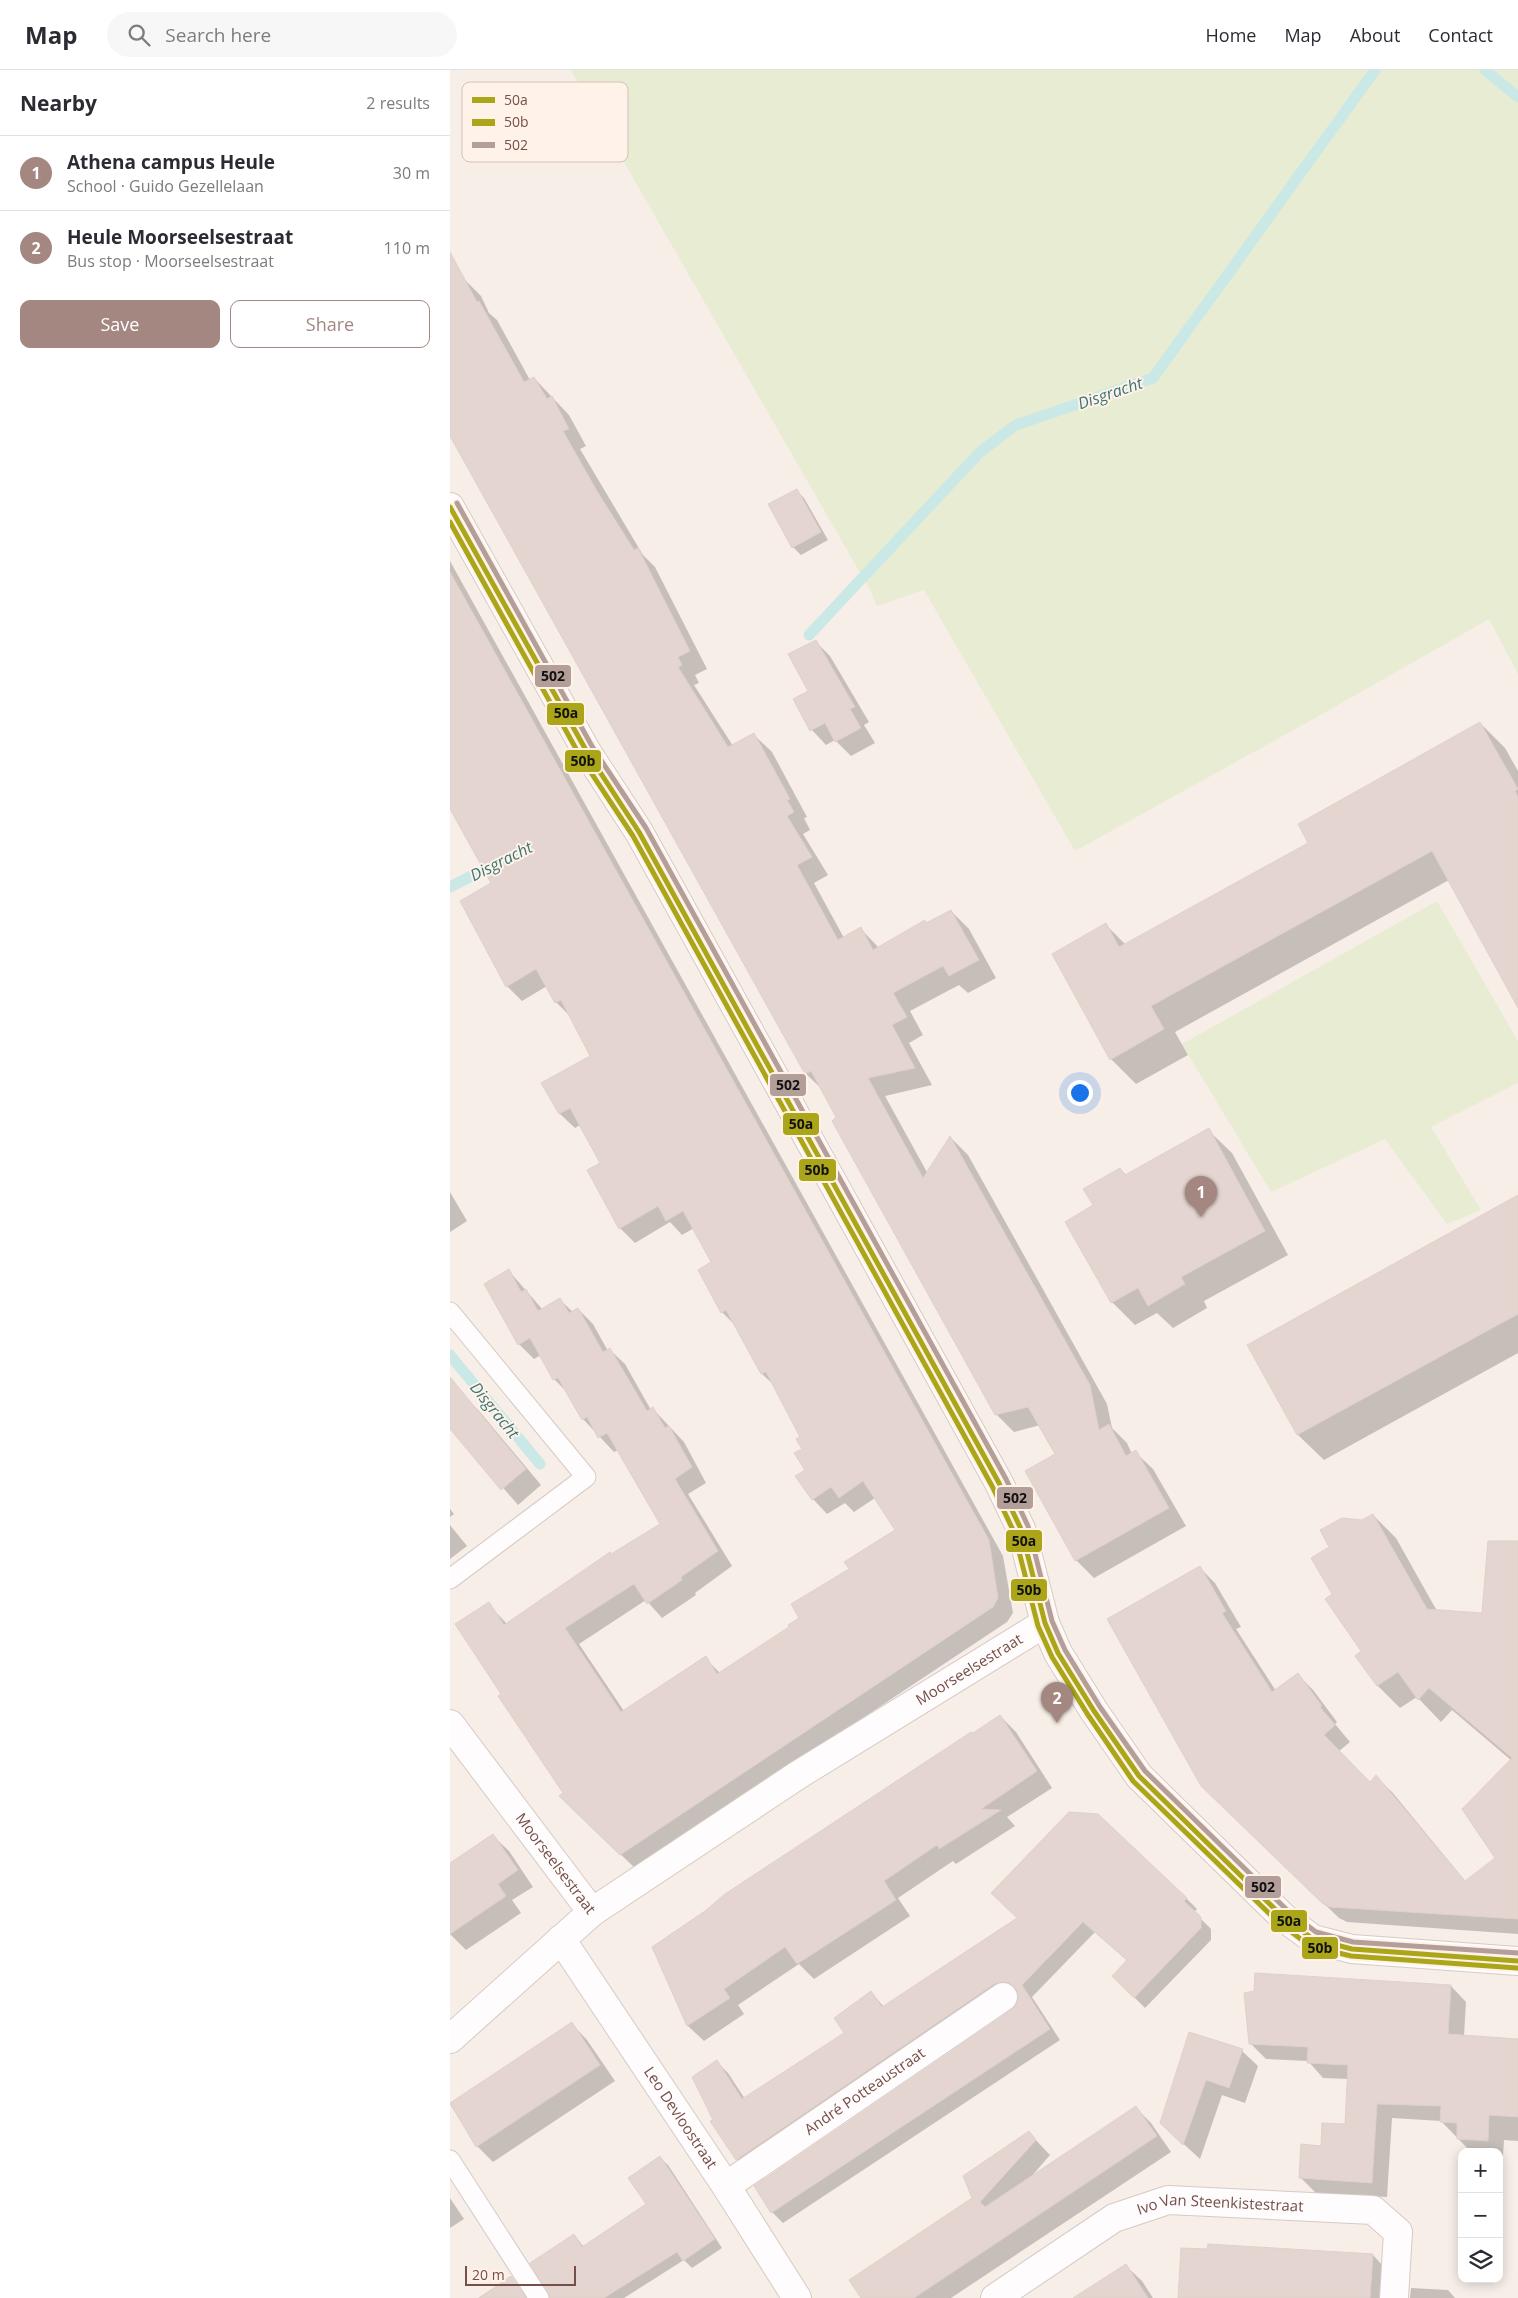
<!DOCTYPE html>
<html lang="en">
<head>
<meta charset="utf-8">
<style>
  body { margin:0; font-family:"Open Sans",sans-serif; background:#f7f7f7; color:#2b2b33 }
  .controls { position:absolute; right:15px; bottom:15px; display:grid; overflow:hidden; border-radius:10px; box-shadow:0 2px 12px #0003 }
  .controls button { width:45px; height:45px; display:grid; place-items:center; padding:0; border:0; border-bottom:1px solid #e1e1e2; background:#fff; color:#2b2b33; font:25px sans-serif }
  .scale { position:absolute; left:15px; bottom:12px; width:111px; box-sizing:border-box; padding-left:5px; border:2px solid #764f48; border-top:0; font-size:14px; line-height:18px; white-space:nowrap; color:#764f48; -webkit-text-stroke:4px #fff2e9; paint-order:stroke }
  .you { position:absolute; left:629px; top:1022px; width:18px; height:18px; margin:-12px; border:4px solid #fff; border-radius:50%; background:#1a73e8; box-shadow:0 0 0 8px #1a73e833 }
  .badge { display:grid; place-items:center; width:32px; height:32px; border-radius:50%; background:#a38780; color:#fff; font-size:16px; font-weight:700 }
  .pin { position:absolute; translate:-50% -41px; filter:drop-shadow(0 1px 2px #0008) }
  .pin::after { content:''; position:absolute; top:26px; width:18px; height:15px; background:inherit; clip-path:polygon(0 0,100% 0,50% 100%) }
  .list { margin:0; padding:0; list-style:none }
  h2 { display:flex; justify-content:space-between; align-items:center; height:65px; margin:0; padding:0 20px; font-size:21px }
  h2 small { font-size:16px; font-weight:400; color:#7c7c81 }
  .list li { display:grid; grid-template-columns:32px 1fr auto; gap:15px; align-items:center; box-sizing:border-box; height:75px; padding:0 20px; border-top:1px solid #e1e1e2 }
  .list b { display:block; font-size:19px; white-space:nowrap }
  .list p { margin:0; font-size:16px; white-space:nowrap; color:#7c7c81 }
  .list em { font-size:16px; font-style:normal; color:#7c7c81 }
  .actions { display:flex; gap:10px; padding:15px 20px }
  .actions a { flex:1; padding:11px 0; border:1px solid #a38780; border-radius:10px; text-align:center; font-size:18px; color:#a38780 }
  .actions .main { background:#a38780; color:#fff }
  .icon { flex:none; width:28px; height:28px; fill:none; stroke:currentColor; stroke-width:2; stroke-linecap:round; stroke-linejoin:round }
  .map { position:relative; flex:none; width:1068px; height:2228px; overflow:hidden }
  header { display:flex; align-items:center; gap:30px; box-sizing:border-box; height:70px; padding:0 25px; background:#fff; border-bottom:1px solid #e1e1e2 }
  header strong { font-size:24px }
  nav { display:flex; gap:28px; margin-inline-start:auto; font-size:18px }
  .search { width:350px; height:45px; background:#f7f7f7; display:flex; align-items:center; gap:12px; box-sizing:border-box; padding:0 18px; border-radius:28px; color:#7c7c81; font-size:19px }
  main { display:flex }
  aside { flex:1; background:#fff }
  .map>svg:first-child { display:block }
  .green { fill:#e7ecd2 }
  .shadow { fill:#0003 }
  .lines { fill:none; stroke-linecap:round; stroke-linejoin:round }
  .stream { stroke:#cae9e6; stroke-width:11 }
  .building { fill:#e4d5d0; stroke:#e0d0ca }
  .lane-casing { stroke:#d6cac6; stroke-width:21 }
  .street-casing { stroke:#d6cac6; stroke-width:30 }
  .lane { stroke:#fefcfc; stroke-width:19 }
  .street { stroke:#fefcfc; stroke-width:28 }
  .bus-1-casing { stroke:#fff2e9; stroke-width:9 }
  .bus-2-casing { stroke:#fff2e9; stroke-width:9 }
  .bus-3-casing { stroke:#fff2e9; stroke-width:9 }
  .bus-1 { stroke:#aba519; stroke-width:5 }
  .bus-2 { stroke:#aba519; stroke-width:5 }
  .bus-3 { stroke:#b49e9a; stroke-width:5 }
  .labels { text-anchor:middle; stroke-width:4; stroke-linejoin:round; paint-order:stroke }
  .street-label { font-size:15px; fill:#764f48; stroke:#fff2e9 }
  .water-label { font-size:16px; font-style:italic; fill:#387573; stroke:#fff2e9 }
  .key { fill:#fff2e9; stroke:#d6c1b9; stroke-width:1 }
  .key-label { font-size:14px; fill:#764f48 }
  .line-badge { stroke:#fff2e9; stroke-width:2 }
  .pale-badge-label { font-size:14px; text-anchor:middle; font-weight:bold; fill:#111 }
</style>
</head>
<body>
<header>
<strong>Map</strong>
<div class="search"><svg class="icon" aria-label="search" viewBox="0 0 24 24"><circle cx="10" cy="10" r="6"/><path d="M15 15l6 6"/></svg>Search here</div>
<nav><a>Home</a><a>Map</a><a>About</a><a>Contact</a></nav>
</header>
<main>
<aside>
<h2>Nearby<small>2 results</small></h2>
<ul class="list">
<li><span class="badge">1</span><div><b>Athena campus Heule</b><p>School · Guido Gezellelaan</p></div><em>30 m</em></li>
<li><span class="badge">2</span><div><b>Heule Moorseelsestraat</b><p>Bus stop · Moorseelsestraat</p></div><em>110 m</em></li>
</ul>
<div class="actions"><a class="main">Save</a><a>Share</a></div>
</aside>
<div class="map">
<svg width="1068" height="2228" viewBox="0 0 1068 2228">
  <rect width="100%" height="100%" fill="#f7eee8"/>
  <path class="green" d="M121 0H1068V604L1039 549 867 647 625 781 474 520 427 536 420 520Z
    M987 831 1068 971V1013L981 1057 1031 1140 997 1154 935 1069 821 1122 732 974Z"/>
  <path class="shadow" d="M13 208 31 226 39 243 47 250 80 310 84 308 119 345 136 376 130 379 193 485 205 497 257 599 245 605 249 613 244 615 283 676 304 665 322 682 357 747 354 748 360 760 353 764 378 805 364 813 394 868 411 859 429 878 501 841 519 859 546 908 518 923 509 915 460 941 473 965 459 973 482 1015 435 1026 478 1104 501 1068 518 1085 657 1334 662 1358 677 1373 682 1384 685 1382 703 1399 736 1456 644 1508 626 1490 577 1401 607 1384 590 1355 564 1362 546 1344 373 1020 356 1004 0 362V216Z
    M347 421 354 428 378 470 351 485 343 477Z
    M0 491 553 1486 563 1543 557 1552 186 1799 125 1741 53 1624 38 1534 57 1554 212 1454 168 1380 164 1382 133 1349 117 1322 104 1309 91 1285 84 1289 69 1274 59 1201 93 1240 110 1230 123 1242 128 1239 143 1254 158 1281 160 1280 175 1294 201 1340 203 1339 234 1372 256 1413 238 1424 282 1496 245 1523 246 1525 212 1548 196 1530 129 1574 174 1641 255 1588 270 1603 341 1557 401 1500 447 1460 425 1428 404 1442 395 1433 377 1444 363 1429 352 1367 325 1316 312 1304 286 1256 272 1242 263 1193 244 1158 232 1165 220 1152 185 1173 170 1158 139 1101 152 1094 130 1055 125 1058 110 1044 93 1013 142 986 121 947 106 932 97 916 72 931 57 916 43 813 0 736Z
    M365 571 380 586 419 652 414 655 425 673 401 686 385 670 376 675 362 660 360 621Z
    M1030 653 1055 678 1068 701V935L999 810 725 962 738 985 686 1014 661 989 656 855 676 875 860 774Z
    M758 1060 782 1083 838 1185 754 1231 757 1238 723 1258 707 1243 685 1255 662 1232 645 1136 670 1099 676 1105Z
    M0 1122 17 1151 0 1162Z
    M1068 1127V1283L874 1390 848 1365 799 1275Z
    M14 1326 30 1342 91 1415 68 1435 0 1357V1337Z
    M0 1439 4 1444 0 1447Z
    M923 1445 946 1468 987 1541 1034 1544 1039 1472 1068 1474V1684L1062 1691 1002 1640 991 1652 967 1627 950 1638 928 1616 907 1586 912 1582 883 1525 881 1478Z
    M0 1455 17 1476 0 1489Z
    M750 1498 765 1513 791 1557 786 1559 826 1621 848 1605 863 1620 887 1652 885 1654 900 1672 888 1682 920 1714 926 1707 942 1722 1016 1812 1047 1788 1046 1706 1068 1724V1864L897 1852 889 1848 768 1732Z
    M550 1646 566 1662 602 1718 557 1747 565 1756 506 1794 503 1791 448 1828 460 1846 364 1909 349 1894 288 1935 294 1944 254 1971 238 1956 203 1877Z
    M43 1766 59 1781 83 1817 62 1830 71 1843 16 1880 0 1864V1795Z
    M736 1828 747 1839 744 1842 761 1859V1870L695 1938 663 1906 678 1891 645 1862 582 1927 610 1970 333 2153 322 2142 563 1941 568 1935 569 1923 564 1922 298 2100 287 2089 262 2052 264 2050 267 1992 278 2003 295 2029 396 1963 421 1922 434 1937 569 1848Z
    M1001 1916 1016 1932 1014 1966 1068 1970V2071L1054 2070 1053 2086H1049V2082H1021L991 2051 942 2048 937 2127 866 2123 851 2108 872 2077 896 2056 899 2009 873 2008 858 1991 816 1989 800 1973Z
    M122 1954 137 1970 165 2011 43 2092 27 2076 0 2034Z
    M740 1964 792 1981 808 1996 795 2033 772 2025 750 2089 727 2068Z
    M686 2038 701 2053 721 2082 501 2228H412L523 2128 579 2063 600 2085 581 2107Z
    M210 2088 218 2095 272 2178 242 2198 234 2190 174 2228H102L124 2165 134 2177 198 2134Z
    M0 2128 14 2149 0 2158Z
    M923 2185 933 2196 939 2228H731Z
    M676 2196 692 2211 703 2228H627Z
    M61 2208 77 2228H28Z
    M961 2218 998 2220 1005 2228H960Z"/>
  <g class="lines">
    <path class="stream" d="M1035 0 1068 27
      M359 565 530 382 566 355 703 308 925 0
      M0 817 47 793
      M0 1285 90 1394"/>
  </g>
  <path class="building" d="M0 182 27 232 29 231 74 312 84 307 97 329 102 326 119 359 113 361 147 421 184 480 188 478 240 581 228 587 232 595 228 597 278 677 304 663 340 729 337 730 344 742 337 746 362 787 347 795 388 870 411 857 423 880 475 850 476 853 501 840 529 890 499 906 493 896 443 923 457 947 442 955 465 998 418 1008 473 1108 500 1066 640 1315 649 1360 659 1354 676 1386 686 1380 719 1438 625 1491 575 1401 605 1384 578 1337 545 1345 382 1051 386 1047 361 1001 355 1004 0 366Z
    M347 419 371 462 342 478 318 434Z
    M0 502 539 1470 548 1528 543 1537 170 1785 109 1726 113 1723 48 1626 51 1624 5 1554 39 1532 54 1555 160 1482 161 1484 210 1454 157 1363 148 1368 137 1347 132 1350 108 1308 103 1310 80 1268 68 1275 34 1214 59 1199 71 1222 76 1219 88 1241 110 1228 119 1243 128 1238 153 1282 160 1278 197 1341 203 1337 215 1358 219 1356 242 1397 225 1409 268 1481 231 1507 232 1510 197 1534 184 1514 115 1558 171 1642 256 1586 267 1604 339 1557 338 1555 349 1548 341 1534 399 1499 394 1492 445 1460 413 1411 389 1428 381 1417 362 1430 345 1406 355 1400 344 1383 352 1379 346 1369 350 1367 316 1302 311 1304 276 1240 271 1243 248 1200 261 1192 233 1141 216 1151 208 1136 169 1159 137 1100 150 1093 120 1038 109 1044 91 1013 140 986 111 930 105 933 86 899 56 917 10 831 41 813 0 739Z
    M366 570 405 637 400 639 411 658 385 672 375 653 360 661 343 629 358 621 338 584Z
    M1030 652 1068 719 1065 721 1068 727V938L982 781 701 936 714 959 660 990 602 884 656 853 669 877 858 773 848 754Z
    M759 1058 815 1161 731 1207 735 1214 698 1236 688 1218 661 1233 615 1152 643 1135 633 1119 670 1098 675 1105Z
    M1068 1125V1244L847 1365 797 1275Z
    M0 1307 76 1399 51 1420 0 1359Z
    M923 1444 977 1539 1032 1543 1038 1471H1068V1849L880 1837 872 1833 751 1716 657 1549 750 1496 776 1541 772 1543 822 1622 848 1603 872 1636 870 1637 885 1655 874 1665 920 1712 926 1705 1015 1811 1045 1788 1012 1739 1062 1688 979 1618 968 1630 948 1602 927 1616 905 1586 911 1581 875 1529 882 1524 861 1488 879 1477 870 1460 892 1448 912 1450Z
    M550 1645 587 1701 531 1739 551 1740 489 1779 487 1775 434 1811 446 1830 347 1894 335 1877 274 1919 280 1928 237 1956 202 1877 255 1841 275 1824 521 1662 523 1663Z
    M619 1742 648 1744 737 1828 734 1831 751 1847V1858L684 1928 662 1906 677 1890 633 1852 572 1915 600 1959 321 2143 304 2116 562 1940 567 1933 569 1926 566 1919 559 1913 551 1912 544 1914 286 2090 260 2051 263 2050 242 2007 267 1990 292 2029 394 1963 384 1948 421 1921 432 1937 567 1848 541 1823Z
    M43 1764 68 1800 48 1814 56 1826 0 1864V1793Z
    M805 1903 1001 1915 998 1964 1068 1969V2047L1039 2045 1038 2071 1007 2069V2053L990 2052 991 2036 927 2034 922 2113 849 2108 851 2074 871 2076 872 2053 895 2054 898 1995 857 1993 858 1977 799 1974 794 1923 804 1921Z
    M122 1952 150 1995 26 2077 0 2033Z
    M739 1962 793 1979 779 2018 756 2010 733 2075 710 2053Z
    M686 2036 707 2066 464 2228H411L399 2210 522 2128 513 2106 579 2061 586 2070 530 2132 535 2137Z
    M210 2086 265 2169 233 2191 227 2182 154 2228H100L80 2193 124 2164 132 2177 196 2134 178 2108Z
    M758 2174 923 2184 920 2228H728L731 2178 757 2179Z
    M676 2194 698 2228H623Z
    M61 2206 76 2228H29Z"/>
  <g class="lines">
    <g class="lane-casing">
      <path id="lane" d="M0 1242 136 1407 0 1509
        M0 2090 89 2228"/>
    </g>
    <g class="street-casing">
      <g id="street">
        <path d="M0 437 137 682 189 762 549 1413 571 1459 595 1553 608 1583 644 1641 689 1706 833 1847 863 1869 902 1879 1068 1891"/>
        <path id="s1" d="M0 1654 142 1842"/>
        <path id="s2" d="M111 1869 276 2116 347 2228"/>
        <path id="s3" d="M0 1969 142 1842 348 1705 595 1553"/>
        <path id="s4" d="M276 2116 553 1927"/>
        <path id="s5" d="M545 2228 664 2148 718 2130 923 2140 948 2162 944 2228"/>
      </g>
    </g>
    <use href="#lane" class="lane"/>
    <use href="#street" class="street"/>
    <g class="bus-1-casing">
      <path id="bus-1" d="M0 437 137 682 189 762 549 1413 571 1459 595 1553 608 1583 644 1641 689 1706 833 1847 863 1869 902 1879 1068 1891"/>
    </g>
    <g class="bus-2-casing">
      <path id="bus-2" d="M0 452 130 686 183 766 542 1416 564 1462 588 1556 602 1587 638 1645 683 1711 828 1852 860 1876 901 1886 1067 1898"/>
    </g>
    <g class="bus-3-casing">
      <path id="bus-3" d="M7 433 143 678 196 758 556 1409 578 1456 602 1551 615 1580 650 1637 695 1701 838 1841 866 1862 903 1872 1068 1883"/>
    </g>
    <use href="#bus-1" class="bus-1"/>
    <use href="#bus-2" class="bus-2"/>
    <use href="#bus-3" class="bus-3"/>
  </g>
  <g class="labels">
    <g class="street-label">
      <text dy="5" stroke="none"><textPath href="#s3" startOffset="639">Moorseelsestraat</textPath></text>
      <text dy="5" stroke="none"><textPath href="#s1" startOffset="175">Moorseelsestraat</textPath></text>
      <text dy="5" stroke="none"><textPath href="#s4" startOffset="168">André Potteaustraat</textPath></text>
      <text dy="5" stroke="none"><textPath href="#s2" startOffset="215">Leo Devloostraat</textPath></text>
      <text dy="5" stroke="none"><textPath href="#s5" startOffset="252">Ivo Van Steenkistestraat</textPath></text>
    </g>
    <g class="water-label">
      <text transform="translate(660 323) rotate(-19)" y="6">Disgracht</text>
      <text transform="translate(51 791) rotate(-27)" y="6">Disgracht</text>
      <text transform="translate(45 1340) rotate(51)" y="6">Disgracht</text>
    </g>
  </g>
  <rect x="12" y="12" width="166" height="80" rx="8" class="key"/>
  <rect x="22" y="27" width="23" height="6" fill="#aba519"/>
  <rect x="22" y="49" width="23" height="7" fill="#aba519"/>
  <rect x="22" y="72" width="23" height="6" fill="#b49e9a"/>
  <g class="key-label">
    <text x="54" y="35">50a</text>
    <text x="54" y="57">50b</text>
    <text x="54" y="80">502</text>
  </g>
  <g class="line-badge">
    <rect x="84" y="594" width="38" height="24" rx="5" fill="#b49e9a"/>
    <rect x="96" y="632" width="39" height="24" rx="5" fill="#aba519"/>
    <rect x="114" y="679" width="38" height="24" rx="5" fill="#aba519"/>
    <rect x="319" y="1003" width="38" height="24" rx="5" fill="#b49e9a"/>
    <rect x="332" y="1042" width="38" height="24" rx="5" fill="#aba519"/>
    <rect x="348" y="1088" width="39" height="24" rx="5" fill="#aba519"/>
    <rect x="546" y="1416" width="38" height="24" rx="5" fill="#b49e9a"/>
    <rect x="555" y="1459" width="38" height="24" rx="5" fill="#aba519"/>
    <rect x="560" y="1508" width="38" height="24" rx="5" fill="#aba519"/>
    <rect x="794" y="1805" width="38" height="24" rx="5" fill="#b49e9a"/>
    <rect x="820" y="1839" width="38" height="24" rx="5" fill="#aba519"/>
    <rect x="851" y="1866" width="38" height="24" rx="5" fill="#aba519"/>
  </g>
  <g class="pale-badge-label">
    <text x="103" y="611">502</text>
    <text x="116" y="648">50a</text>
    <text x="133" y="696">50b</text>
    <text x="338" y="1020">502</text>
    <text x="351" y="1059">50a</text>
    <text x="367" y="1105">50b</text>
    <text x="565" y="1433">502</text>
    <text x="574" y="1476">50a</text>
    <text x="579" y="1525">50b</text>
    <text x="813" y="1822">502</text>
    <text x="839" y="1856">50a</text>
    <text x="870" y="1883">50b</text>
  </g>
</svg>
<div class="controls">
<button>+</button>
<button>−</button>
<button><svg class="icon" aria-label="layers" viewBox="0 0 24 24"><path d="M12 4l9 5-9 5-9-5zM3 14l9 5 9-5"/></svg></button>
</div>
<div class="scale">20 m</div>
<div class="you"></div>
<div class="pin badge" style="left:751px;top:1147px">1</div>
<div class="pin badge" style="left:607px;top:1653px">2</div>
</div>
</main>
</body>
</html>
